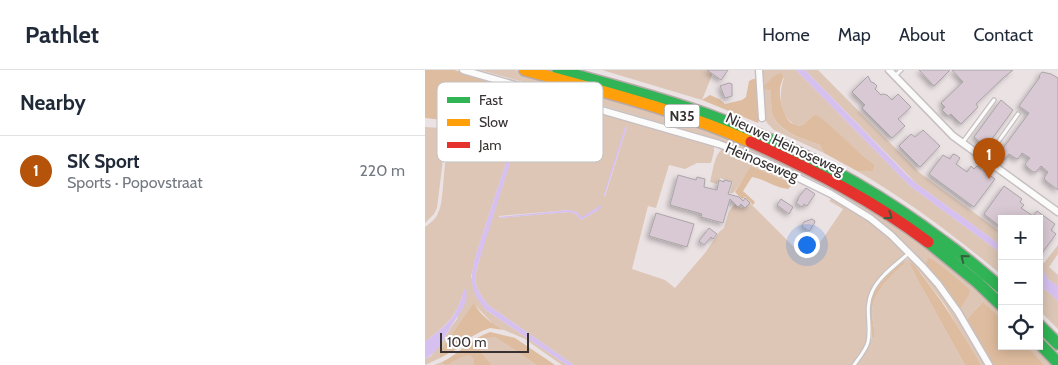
<!DOCTYPE html>
<html lang="en">
<head>
<meta charset="utf-8">
<style>
  body { margin:0; font-family:Cabin,sans-serif; background:#f6f6f7; color:#1f2937 }
  .controls { position:absolute; right:15px; bottom:15px; display:grid; overflow:hidden; border-radius:0px; box-shadow:0 2px 12px #0003 }
  .controls button { width:45px; height:45px; display:grid; place-items:center; padding:0; border:0; border-bottom:1px solid #e0e1e3; background:#fff; color:#1f2937; font:25px sans-serif }
  .scale { position:absolute; left:15px; bottom:12px; width:89px; box-sizing:border-box; padding-left:5px; border:2px solid #373132; border-top:0; font-size:14px; line-height:18px; white-space:nowrap; color:#373132; -webkit-text-stroke:4px #fff; paint-order:stroke }
  .you { position:absolute; left:381px; top:174px; width:18px; height:18px; margin:-12px; border:4px solid #fff; border-radius:50%; background:#1a73e8; box-shadow:0 0 0 8px #1a73e833 }
  .badge { display:grid; place-items:center; width:32px; height:32px; border-radius:50%; background:#b45309; color:#fff; font-size:16px; font-weight:700 }
  .pin { position:absolute; translate:-50% -41px; filter:drop-shadow(0 1px 2px #0008) }
  .pin::after { content:''; position:absolute; top:26px; width:18px; height:15px; background:inherit; clip-path:polygon(0 0,100% 0,50% 100%) }
  .list { margin:0; padding:0; list-style:none }
  h2 { display:flex; justify-content:space-between; align-items:center; height:65px; margin:0; padding:0 20px; font-size:21px }
  h2 small { font-size:16px; font-weight:400; color:#747a83 }
  .list li { display:grid; grid-template-columns:32px 1fr auto; gap:15px; align-items:center; box-sizing:border-box; height:70px; padding:0 20px; border-top:1px solid #e0e1e3 }
  .list b { display:block; font-size:19px; white-space:nowrap }
  .list p { margin:0; font-size:16px; white-space:nowrap; color:#747a83 }
  .list em { font-size:16px; font-style:normal; color:#747a83 }
  .icon { flex:none; width:28px; height:28px; fill:none; stroke:currentColor; stroke-width:2; stroke-linecap:round; stroke-linejoin:round }
  .map { position:relative; flex:none; width:633px; height:295px; overflow:hidden }
  header { display:flex; align-items:center; gap:30px; box-sizing:border-box; height:70px; padding:0 25px; background:#fff; border-bottom:1px solid #e0e1e3 }
  header strong { font-size:24px }
  nav { display:flex; gap:28px; margin-inline-start:auto; font-size:18px }
  main { display:flex }
  aside { flex:1; background:#fff }
  .map>svg:first-child { display:block }
  .green { fill:#ddc6b6; fill-rule:evenodd }
  .forest { fill:#debc9f }
  .water { fill:#d6c0f0 }
  .building { fill:#d9c9d4; stroke:#aba5a7; filter:url(#shadow) }
  .lines { fill:none; stroke-linecap:round; stroke-linejoin:round }
  .lane-casing { stroke:#c7c0c1; stroke-width:5.5 }
  .street-casing { stroke:#c7c0c1; stroke-width:9 }
  .fast-casing { stroke:#b8a9a8; stroke-width:14 }
  .slow-casing { stroke:#b8a9a8; stroke-width:14 }
  .jam-casing { stroke:#b8a9a8; stroke-width:14 }
  .lane { stroke:#fcfbfb; stroke-width:3 }
  .street { stroke:#fcfbfb; stroke-width:6 }
  .fast { stroke:#30b455; stroke-width:11 }
  .slow { stroke:#ff9f0a; stroke-width:11 }
  .jam { stroke:#e5322d; stroke-width:11 }
  .oneway { stroke:#355f3e }
  .labels { text-anchor:middle; stroke-width:4; stroke-linejoin:round; paint-order:stroke }
  .shield { fill:#fff; stroke:#736f70; stroke-width:1 }
  .shield-label { font-size:14px; font-weight:bold; fill:#373132 }
  .street-label { font-size:15px; fill:#373132; stroke:#fff }
  .key { fill:#fff; stroke:#c3c1c2; stroke-width:1 }
  .key-label { font-size:14px; fill:#373132 }
</style>
</head>
<body>
<header>
<strong>Pathlet</strong>
<nav><a>Home</a><a>Map</a><a>About</a><a>Contact</a></nav>
</header>
<main>
<aside>
<h2>Nearby<small></small></h2>
<ul class="list">
<li><span class="badge">1</span><div><b>SK Sport</b><p>Sports · Popovstraat</p></div><em>220 m</em></li>
</ul>
</aside>
<div class="map">
<svg width="633" height="295" viewBox="0 0 633 295">
  <defs>
    <filter id="shadow"><feDropShadow dx="-2.5" dy="2.5" stdDeviation="2.5" flood-color="#0004"/></filter>
  </defs>
  <rect width="100%" height="100%" fill="#ebe2e4"/>
  <path class="green" d="M55 0H90L254 49 349 85 449 139 519 189 577 240V249L558 232 541 250 535 240 543 227 505 187 500 195 471 166 440 141 424 130 403 117 375 103 335 85 310 75 109 15Z
    M177 0H289L277 30Z
    M336 0H371L485 116 577 184V205C531 167 484 131 432 101H448L449 94 438 86 390 44 379 54 373 56C371 55 368 54 366 52 354 43 354 21 359 8L338 18 346 21C346 29 346 38 348 46 355 63 379 69 395 75L399 83 349 60 343 54 340 50Z
    M380 0H393L495 103 577 163V176L492 114 483 105Z
    M102 21 289 75V81L286 93H272L260 99 244 95 231 138 223 136 207 199 240 210 250 218 280 183 294 162 299 158 304 141 311 133 316 138 318 137 320 138 325 133 381 189 399 167 418 139 404 131 408 127 452 156 477 178 479 185 455 208 443 228 441 239 442 270 437 281 428 295H149L63 235 54 222 51 215 50 206 61 166 89 81 103 26 51 184 46 207 61 240 142 295H137L100 269 91 265 79 260 68 254 49 234 17 278 15 288 0 295V289L6 286 19 269 26 257 32 249 39 219C37 226 35 233 32 239 25 253 12 262 0 272V157C5 153 11 149 13 143 17 135 17 125 18 117 19 104 20 91 22 78 23 71 23 63 28 57 44 37 87 47 102 21ZM200 57H202L180 126 179 127ZM175 136 172 141 156 150 151 144 144 142 74 148V146L144 140 152 142 157 148Z
    M18 50 26 53 22 60 21 65 12 138 9 144 0 153V57L16 58Z
    M299 78 329 89 370 108 368 114 327 96 310 121 308 123H305L308 112 295 108 292 114 285 112C288 102 289 83 299 78Z
    M633 175V184L624 197 633 205V216L623 209 616 199 614 200V190L619 193Z
    M482 189C502 190 550 276 561 295H556L520 235 495 202V214L540 295H431L444 276 447 267 449 266C450 258 447 251 447 243 447 222 464 208 478 195V191Z
    M614 215 627 225 633 232V259L614 240Z
    M63 267H70L112 295H67L57 283 55 279 54 274 60 268Z
    M602 276H611L628 295H619Z
    M40 285H47L49 289V295H9L17 292 26 293Z"/>
  <path class="forest" d="M0 0H29L97 19V22L88 31 37 46 31 48 26 53 18 50 0 48Z
    M356 3C360 9 356 11 355 18 354 28 358 47 366 53 368 54 371 55 374 56L379 54 390 44 401 52 438 86 449 94V97L448 101H432L399 83 395 75C379 69 356 63 348 46 346 39 346 29 346 21L337 18 349 6Z
    M328 9H332L335 47 333 53 277 30 285 25 294 29 300 34 317 30 321 27 324 11Z
    M326 96 368 114 363 119C351 118 339 109 327 107L318 121 330 132 328 135 320 127 317 129 310 122Z
    M504 187 524 202 545 220 543 227 535 240 519 217 500 195Z
    M478 191 479 194C465 207 447 222 447 243 447 251 450 258 449 267H447C448 257 444 248 445 239 446 217 464 204 478 191Z
    M485 193H487C514 225 535 259 556 295H540L495 214Z
    M558 232 577 249V276H602L619 295H568L541 250Z
    M49 233C55 245 67 254 79 260L65 258 57 261 46 267 30 280 15 288V282L17 278Z
    M65 262 90 268 130 295H112L70 267C63 267 59 268 54 274L55 279 57 283 67 295H49V289L45 285C36 286 30 292 21 295L17 292C34 284 47 268 65 262Z"/>
  <path class="water" d="M371 0H380L483 106 492 114 577 176V184L485 116Z
    M103 26 108 27 89 81 54 191 50 206 51 215 54 222 63 235 149 295H142L61 240C43 219 45 209 51 184Z
    M200 57H202L179 127 178 126Z
    M176 135 177 136 172 141 156 150 151 144 144 142 74 148 73 147 144 140 152 142 157 147Z
    M616 199 618 200 623 209 633 216V232L627 225 614 215V200Z
    M39 219H41C45 234 31 247 25 258 18 270 12 283 0 289V272C12 262 26 253 32 239 35 233 37 226 39 219Z"/>
  <path class="building" d="M282 0H303L296 10Z
    M494 0H525L509 16Z
    M527 0H588L578 8 551 34 553 37 536 54 526 44 523 46 517 40 520 37 516 33 538 12Z
    M617 2 626 4 633 8V120L621 111 619 108 623 102 616 96 611 102H608L602 97 600 94 605 88 597 83 593 89 590 88 584 84 579 90 573 85 604 43 594 36 615 7 614 6Z
    M443 6 446 12 449 13 452 16 450 19 456 25 458 24 462 25 467 30 473 24 486 37 473 49 480 56 467 68 437 38 440 35 427 22Z
    M304 13 307 14V26L300 28 295 16Z
    M576 30 588 40 561 77 549 67Z
    M498 60 515 76 495 97 474 76 486 64 490 67Z
    M528 84 531 85 535 88 531 94 542 102 546 96 549 99 552 96 570 109 549 137 504 104 518 85 525 89Z
    M253 105 271 110 272 107 280 109 279 117 292 120 294 110 299 112V110L304 111 307 112 303 124 314 127 318 131 320 128 325 133 320 138 316 134 313 137 305 129 298 153 276 147 277 144 245 135Z
    M579 116 597 129 595 132 599 135 596 138 608 146 612 141 630 154 626 160 631 164 614 187V149H577V158L559 144Z
    M381 118 390 124 382 136 379 134 377 137 371 133 373 130V128Z
    M356 129 368 137 364 144 352 135Z
    M231 143 269 154 262 177 224 166Z
    M387 149 390 151 389 154 384 161 377 156 379 152Z
    M284 158 292 164 288 169 286 167 279 175 274 171Z"/>
  <g class="lines">
    <g class="lane-casing">
      <path id="lane" d="M470 6 476 0
        M538 72 569 30
        M561 89 593 44
        M429 295C434 288 441 280 443 272 447 255 439 239 447 222 454 206 471 195 484 183"/>
    </g>
    <g class="street-casing">
      <path id="street" d="M38 0 294 74 339 91 406 124 445 148 466 165 497 196 513 214 533 242 564 295
        M334 0 337 48
        M464 0 528 66 633 142"/>
    </g>
    <g class="fast-casing">
      <path id="fast" d="M133 0C185 15 238 28 289 47 371 77 449 119 518 171 539 186 558 202 577 219
        M503 172 552 212 577 236
        M614 255 633 274
        M614 273 633 293"/>
    </g>
    <g class="slow-casing">
      <path id="slow" d="M100 0C176 21 254 40 326 72"/>
    </g>
    <g class="jam-casing">
      <path id="jam" d="M326 72C388 100 449 131 503 172"/>
    </g>
    <use href="#lane" class="lane"/>
    <use href="#street" class="street"/>
    <use href="#fast" class="fast"/>
    <use href="#slow" class="slow"/>
    <use href="#jam" class="jam"/>
  </g>
  <defs><path id="oneway-chevron" d="M-2-3.5L2.5 0L-2 3.5" fill="none" stroke-width="1.6" stroke-linecap="round" stroke-linejoin="round" transform="scale(1.25)"/></defs>
  <g class="oneway">
    <use href="#oneway-chevron" transform="translate(464 146) rotate(34)"/>
    <use href="#oneway-chevron" transform="translate(539 188) rotate(-141)"/>
  </g>
  <g class="labels">
    <rect class="shield" x="239.5" y="34.5" width="35" height="23" rx="4"/>
    <g class="shield-label">
      <text x="257" y="51">N35</text>
    </g>
    <g class="street-label">
      <text transform="translate(360 74) rotate(25)" y="5">Nieuwe Heinoseweg</text>
      <text transform="translate(337 92) rotate(23)" y="5">Heinoseweg</text>
    </g>
  </g>
  <rect x="12" y="12" width="166" height="80" rx="8" class="key"/>
  <rect x="22" y="27" width="23" height="6" fill="#30b455"/>
  <rect x="22" y="49" width="23" height="7" fill="#ff9f0a"/>
  <rect x="22" y="72" width="23" height="6" fill="#e5322d"/>
  <g class="key-label">
    <text x="54" y="35">Fast</text>
    <text x="54" y="57">Slow</text>
    <text x="54" y="80">Jam</text>
  </g>
</svg>
<div class="controls">
<button>+</button>
<button>−</button>
<button><svg class="icon" aria-label="locate" viewBox="0 0 24 24"><circle cx="12" cy="12" r="6"/><path d="M12 2v4M12 18v4M2 12h4M18 12h4"/></svg></button>
</div>
<div class="scale">100 m</div>
<div class="you"></div>
<div class="pin badge" style="left:564px;top:109px">1</div>
</div>
</main>
</body>
</html>
